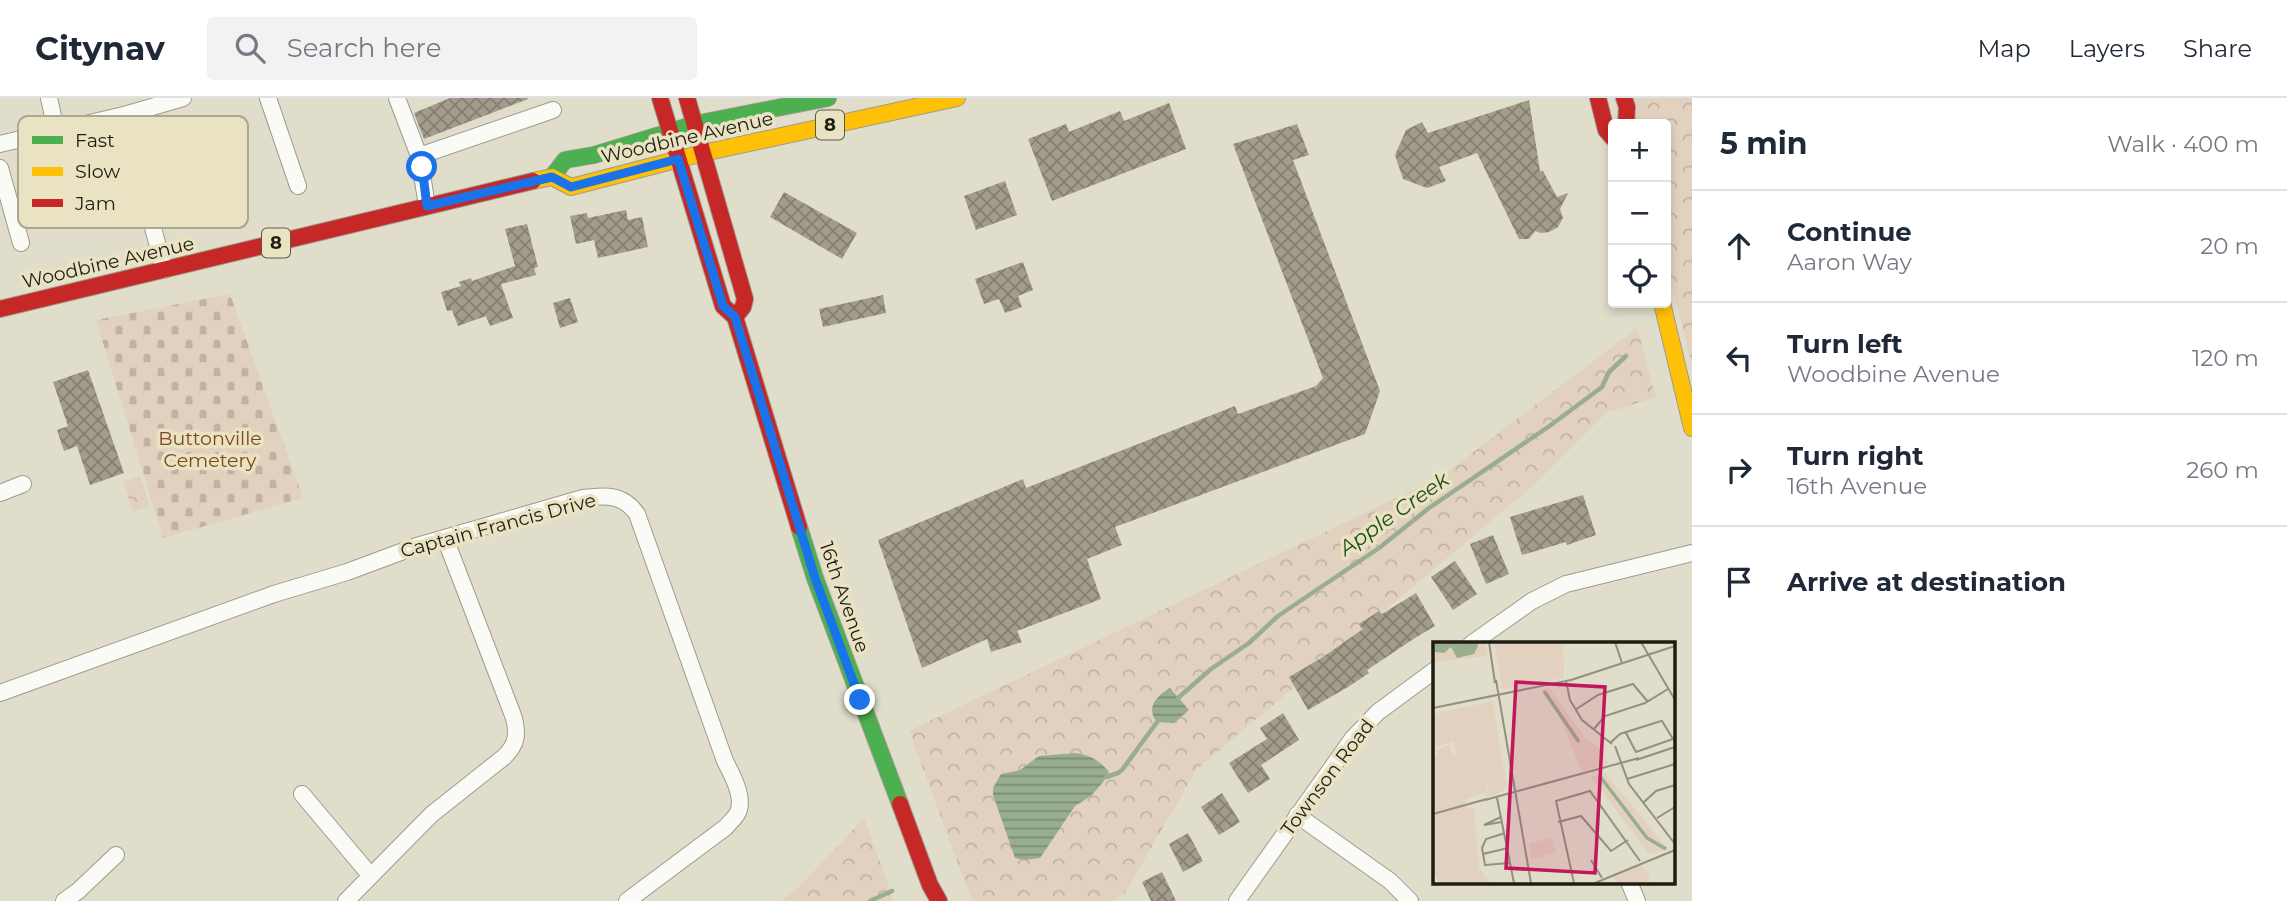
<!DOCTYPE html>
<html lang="en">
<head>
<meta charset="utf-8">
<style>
  body { margin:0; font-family:Montserrat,sans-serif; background:#f2f2f3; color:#1f2937 }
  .controls { position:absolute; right:21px; top:21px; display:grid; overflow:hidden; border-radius:7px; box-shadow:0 4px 10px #0003 }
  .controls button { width:63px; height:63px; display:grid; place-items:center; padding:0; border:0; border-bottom:2px solid #e0e1e3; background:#fff; color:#1f2937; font:35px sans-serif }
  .stop { position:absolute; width:21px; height:21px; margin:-16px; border:5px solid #1a73e8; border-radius:50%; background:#fff }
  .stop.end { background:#1a73e8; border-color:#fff; box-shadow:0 2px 7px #0008 }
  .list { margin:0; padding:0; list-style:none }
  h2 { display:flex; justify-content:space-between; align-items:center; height:91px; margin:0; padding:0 28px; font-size:30px }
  h2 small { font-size:23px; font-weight:400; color:#747a83 }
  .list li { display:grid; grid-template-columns:46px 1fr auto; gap:21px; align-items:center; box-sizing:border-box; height:112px; padding:0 28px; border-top:2px solid #e0e1e3 }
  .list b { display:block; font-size:26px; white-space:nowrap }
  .list p { margin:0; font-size:23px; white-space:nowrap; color:#747a83 }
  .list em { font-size:23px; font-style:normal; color:#747a83 }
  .icon { flex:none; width:38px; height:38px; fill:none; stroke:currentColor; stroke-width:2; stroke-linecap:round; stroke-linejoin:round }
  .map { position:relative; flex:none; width:1692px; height:803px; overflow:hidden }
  header { display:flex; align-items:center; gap:42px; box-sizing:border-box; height:98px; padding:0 35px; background:#fff; border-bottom:2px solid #e0e1e3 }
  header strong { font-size:33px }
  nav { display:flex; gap:38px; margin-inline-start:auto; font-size:24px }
  .search { width:490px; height:63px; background:#f2f2f3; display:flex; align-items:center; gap:18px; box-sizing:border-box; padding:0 24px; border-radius:7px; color:#747a83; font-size:26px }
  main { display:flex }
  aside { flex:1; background:#fff }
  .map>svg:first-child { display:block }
  .cemetery { fill:url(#cemetery-stones) }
  .park { fill:url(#park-crowns) }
  .water { fill:url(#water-rules) }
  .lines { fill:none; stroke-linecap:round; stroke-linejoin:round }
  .stream { stroke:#98ae8f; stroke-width:4.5 }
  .building { fill:url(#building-cross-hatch) }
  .street-casing { stroke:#9e9b8d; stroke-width:18 }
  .fast-casing { stroke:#9e9b8d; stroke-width:18 }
  .slow-casing { stroke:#9e9b8d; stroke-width:18 }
  .jam-casing { stroke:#9e9b8d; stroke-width:18 }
  .street { stroke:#fafaf7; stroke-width:16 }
  .fast { stroke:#4caf50; stroke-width:16 }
  .slow { stroke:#ffc107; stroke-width:16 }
  .jam { stroke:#c62828; stroke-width:16 }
  .route { stroke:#1a73e8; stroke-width:9 }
  .labels { text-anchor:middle; stroke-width:7; stroke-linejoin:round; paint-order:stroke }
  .shield { fill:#e9e3c3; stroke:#5c5846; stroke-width:2 }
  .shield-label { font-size:18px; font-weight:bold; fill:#1f1d11 }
  .street-label { font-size:19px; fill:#1f1d11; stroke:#e9e3c3 }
  .park-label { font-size:19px; fill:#7e461a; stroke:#e9e3c3 }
  .water-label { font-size:21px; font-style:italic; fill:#224f1c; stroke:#e9e3c3 }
  .inset-river { fill:none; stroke:#98ae8f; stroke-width:3.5 }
  .inset-road { fill:none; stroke:#939081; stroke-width:2 }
  .view { fill:#c2185b; fill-opacity:0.15; stroke:#c2185b; stroke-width:3.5 }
  .inset-edge { fill:none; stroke:#1f1d11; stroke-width:3.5 }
  .key { fill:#e9e3c3; stroke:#aca88e; stroke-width:2 }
  .key-label { font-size:19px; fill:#1f1d11 }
</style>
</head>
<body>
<header>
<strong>Citynav</strong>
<div class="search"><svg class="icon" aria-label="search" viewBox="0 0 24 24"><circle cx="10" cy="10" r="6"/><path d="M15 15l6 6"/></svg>Search here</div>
<nav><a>Map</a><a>Layers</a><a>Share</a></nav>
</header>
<main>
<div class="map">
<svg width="1692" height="803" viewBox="0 0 1692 803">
  <defs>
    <pattern id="cemetery-stones" width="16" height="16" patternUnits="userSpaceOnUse" patternTransform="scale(1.75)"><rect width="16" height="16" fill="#e2d1bf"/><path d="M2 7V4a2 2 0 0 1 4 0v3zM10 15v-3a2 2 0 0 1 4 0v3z" fill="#c1b3a3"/></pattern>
    <pattern id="park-crowns" width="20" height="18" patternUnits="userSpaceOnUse" patternTransform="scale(1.75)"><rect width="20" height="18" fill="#e2d1bf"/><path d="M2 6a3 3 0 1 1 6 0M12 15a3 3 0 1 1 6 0" fill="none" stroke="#c1b3a3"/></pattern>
    <pattern id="water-rules" width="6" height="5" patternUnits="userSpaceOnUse" patternTransform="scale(1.75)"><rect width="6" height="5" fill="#98ae8f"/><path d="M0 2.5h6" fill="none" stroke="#7b8d73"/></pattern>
    <pattern id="building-cross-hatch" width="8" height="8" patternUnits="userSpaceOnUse" patternTransform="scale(1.75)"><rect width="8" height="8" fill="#a39c8c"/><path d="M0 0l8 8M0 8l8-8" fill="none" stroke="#847f71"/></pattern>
  </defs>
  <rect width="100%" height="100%" fill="#e1ddcb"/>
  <path class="cemetery" d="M230 196 303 400 163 440 96 222Z"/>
  <path class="park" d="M1630 0H1692V267L1666 163V26H1635Z
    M1637 230 1656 299 1606 315 1536 385 1197 671 1125 795 1112 803H972L909 633 1442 378Z
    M140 378 150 408 133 414 123 384Z
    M864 720 894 803H781L798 790Z"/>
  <path class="water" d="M1170 590 1189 612 1174 625 1157 624C1145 609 1157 598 1170 590Z
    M1075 655C1090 657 1099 662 1109 674L1103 684 1091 698 1075 708 1040 760 1025 762 1015 760 993 697V690L1001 676 1020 672 1039 658Z"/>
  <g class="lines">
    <path class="stream" d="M1178 600 1211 571 1249 545 1278 518 1379 450 1429 410 1551 327 1602 289 1609 274 1626 258
      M1106 679 1118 675 1122 672 1157 624
      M870 803 892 793"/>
  </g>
  <path class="building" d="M450 0H528V1L424 41 414 15Z
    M1529 2 1540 73H1543L1557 99 1568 95 1560 111 1563 120 1558 129 1549 134 1541 135 1535 133 1529 141H1519L1477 55 1439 69 1446 83 1427 90 1403 81 1395 57 1406 32 1422 24 1428 35Z
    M1169 5 1186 51 1052 103 1028 41 1066 26 1069 34 1120 13 1124 23Z
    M1297 26 1309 57 1293 62 1380 293 1365 336 1115 429 1122 447 1087 461 1101 501 1017 533 1022 544 991 554 987 541 922 570 878 442 1023 381 1026 390 1235 308 1238 316 1316 288 1323 280 1233 46Z
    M1005 83 1017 117 976 132 964 98Z
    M784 94 857 135 842 161 770 119Z
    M626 112 628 122 642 119 648 149 598 160 594 142 576 146 570 118 587 115 588 120Z
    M527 126 538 169 534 170 536 177 501 186 513 220 490 228 486 218 458 228 452 212 447 213 441 194 461 188 459 184 471 180 472 183 515 168 505 131Z
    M1023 164 1033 192 1018 198 1022 209 1005 215 999 201 984 206 975 181Z
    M883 197 886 215 823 229 819 211Z
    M570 200 578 224 560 230 553 205Z
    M88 272 124 375 90 387 77 348 64 353 57 332 68 328 53 284Z
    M1583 397 1596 437 1567 447 1566 444 1522 457 1510 419Z
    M1493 437 1509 476 1486 486 1470 446Z
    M1455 463 1477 496 1453 512 1431 479Z
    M1416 495 1435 528 1415 540 1367 572 1369 575 1348 589 1308 612 1289 579 1323 559 1363 531 1359 526 1379 513 1382 516Z
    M1283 615 1299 642 1261 667 1270 681 1248 695 1229 665 1267 641 1260 630Z
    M1222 695 1240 724 1219 737 1201 709Z
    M1188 735 1203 763 1183 774 1169 746Z
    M1162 774 1176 803H1151L1142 784Z"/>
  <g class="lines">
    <g class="street-casing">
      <path id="street" d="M49 0 56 32
        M268 0 298 88
        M397 0 419 58 427 108
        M124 17 164 172
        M0 46 124 17 183 0
        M419 58 553 12
        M0 70 21 145
        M0 395 23 386
        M1471 546 1532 503 1566 486 1692 455
        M0 595 274 496 347 474 417 448 583 400C606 397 623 396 637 416L725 663C732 677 746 701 737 716 734 721 729 725 726 729L627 803
        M302 696 370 777
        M1297 717 1390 783 1410 803
        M1629 784 1637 803
        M64 803 78 793 116 757
        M346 803 432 716 504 659C517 646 518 637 514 620L445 440
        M1237 803 1353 640 1378 614 1435 572"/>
    </g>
    <g class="fast-casing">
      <path id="fast" d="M552 79 565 62 594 57 695 26 828 0
        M799 429 815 480 900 706"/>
    </g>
    <g class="slow-casing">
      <path id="slow" d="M533 83 552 79 571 89 703 55 957 0
        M1662 205 1692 330"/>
    </g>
    <g class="jam-casing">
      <path id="jam" d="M660 0 723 208 735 219 799 429
        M687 0 745 201 743 209 735 219
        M1598 0 1606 32 1613 40
        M1624 0 1627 9 1626 26
        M0 211 533 83
        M900 706 930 787 939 803"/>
    </g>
    <use href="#street" class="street"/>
    <use href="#fast" class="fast"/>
    <use href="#slow" class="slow"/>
    <use href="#jam" class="jam"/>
  </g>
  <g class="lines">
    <path class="route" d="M422 69 427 108 552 79 571 89 678 61 723 208 735 219 815 480 860 602"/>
  </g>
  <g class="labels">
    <g class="shield">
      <rect x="816" y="12.5" width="28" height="29" rx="5"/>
      <rect x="262" y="130.5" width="28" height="29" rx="5"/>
    </g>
    <g class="shield-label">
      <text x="830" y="33">8</text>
      <text x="276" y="151">8</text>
    </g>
    <g class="street-label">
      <text transform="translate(687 39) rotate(-13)" y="7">Woodbine Avenue</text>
      <text transform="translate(108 164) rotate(-13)" y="7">Woodbine Avenue</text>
      <text transform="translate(498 427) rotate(-15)" y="7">Captain Francis Drive</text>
      <text transform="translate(845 499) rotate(71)" y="7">16th Avenue</text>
      <text transform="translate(1327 679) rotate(-53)" y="7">Townson Road</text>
    </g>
    <g class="park-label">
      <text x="210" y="347">Buttonville<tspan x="210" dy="22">Cemetery</tspan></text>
    </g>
    <g class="water-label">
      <text transform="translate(1394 416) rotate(-35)" y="7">Apple Creek</text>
    </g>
  </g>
  <g transform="translate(1433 544)">
    <rect width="242" height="242" fill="#e1ddcb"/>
    <path d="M60 59 71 129 55 134 53 150 33 157 34 166 41 167 46 226 58 241H6L0 226V122L24 114 20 99 0 106V72Z" fill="#e2d1bf"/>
    <path d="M16 103 23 119 6 128 0 124V112H6L2 108ZM71 129 74 142 69 150 54 155 55 134Z" fill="#e2d1bf"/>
    <path d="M119 195 123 211 99 217 96 202Z" fill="#e2d1bf"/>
    <path d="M0 0H52L55 14 0 20ZM61 0H130L131 36 69 47ZM116 46 154 98 168 107 176 122 149 130 124 70 108 47ZM172 131 230 201 236 207 216 212 158 135ZM207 223 216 232 217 241H183L180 235Z" fill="#e2d1bf"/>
    <path d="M1 0H44L45 4 41 12 24 16 18 5 11 11 2 10Z" fill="#98ae8f"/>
    <path class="inset-river" d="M111 49 146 100M166 133 214 196 233 207"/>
    <path class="inset-road" d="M56 0 62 41M182 0 189 21M208 0 242 58M63 38 98 241M133 39 137 58 149 78 179 102M0 66 138 38 242 4M142 68 165 53 200 42 215 60M160 88 172 74 212 61 235 47M177 101 187 92 228 79H229L240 97 203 110 193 91M182 104 196 142 242 202M203 118 242 105M194 137 242 122M64 156 81 241M52 158 206 116M211 160 223 149 242 143M0 172 54 157M68 175 51 183 69 180M224 176 242 165M125 180 148 174 178 209 195 198M72 191 53 197 49 206 52 223 77 221M50 212 75 206M158 218 169 236M141 241 123 159 157 149 207 219M162 241 242 208"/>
    <path class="view" d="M83 40 172 45 162 231 73 226Z"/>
    <rect width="242" height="242" class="inset-edge"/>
  </g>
  <rect x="18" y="18" width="230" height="112" rx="10" class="key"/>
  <rect x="32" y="38" width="31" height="8" fill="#4caf50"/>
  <rect x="32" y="69" width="31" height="9" fill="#ffc107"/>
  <rect x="32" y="101" width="31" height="8" fill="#c62828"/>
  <g class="key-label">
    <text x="75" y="49">Fast</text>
    <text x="75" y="80">Slow</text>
    <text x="75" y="112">Jam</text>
  </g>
</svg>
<div class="controls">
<button>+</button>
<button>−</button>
<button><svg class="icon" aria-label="locate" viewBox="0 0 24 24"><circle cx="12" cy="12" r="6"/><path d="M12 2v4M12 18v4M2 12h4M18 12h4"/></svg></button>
</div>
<div class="stop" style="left:422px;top:69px"></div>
<div class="stop end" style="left:860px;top:602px"></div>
</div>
<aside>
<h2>5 min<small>Walk · 400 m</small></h2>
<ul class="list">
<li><svg class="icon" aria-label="ahead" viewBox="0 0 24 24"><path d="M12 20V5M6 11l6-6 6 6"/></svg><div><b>Continue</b><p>Aaron Way</p></div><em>20 m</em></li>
<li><svg class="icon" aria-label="left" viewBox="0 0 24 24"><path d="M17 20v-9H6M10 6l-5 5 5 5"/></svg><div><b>Turn left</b><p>Woodbine Avenue</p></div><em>120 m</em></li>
<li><svg class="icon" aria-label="right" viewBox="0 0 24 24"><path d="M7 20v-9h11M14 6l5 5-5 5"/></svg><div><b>Turn right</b><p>16th Avenue</p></div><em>260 m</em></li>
<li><svg class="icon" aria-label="arrive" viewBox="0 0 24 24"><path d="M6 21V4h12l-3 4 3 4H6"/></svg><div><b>Arrive at destination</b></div></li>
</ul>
</aside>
</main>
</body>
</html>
